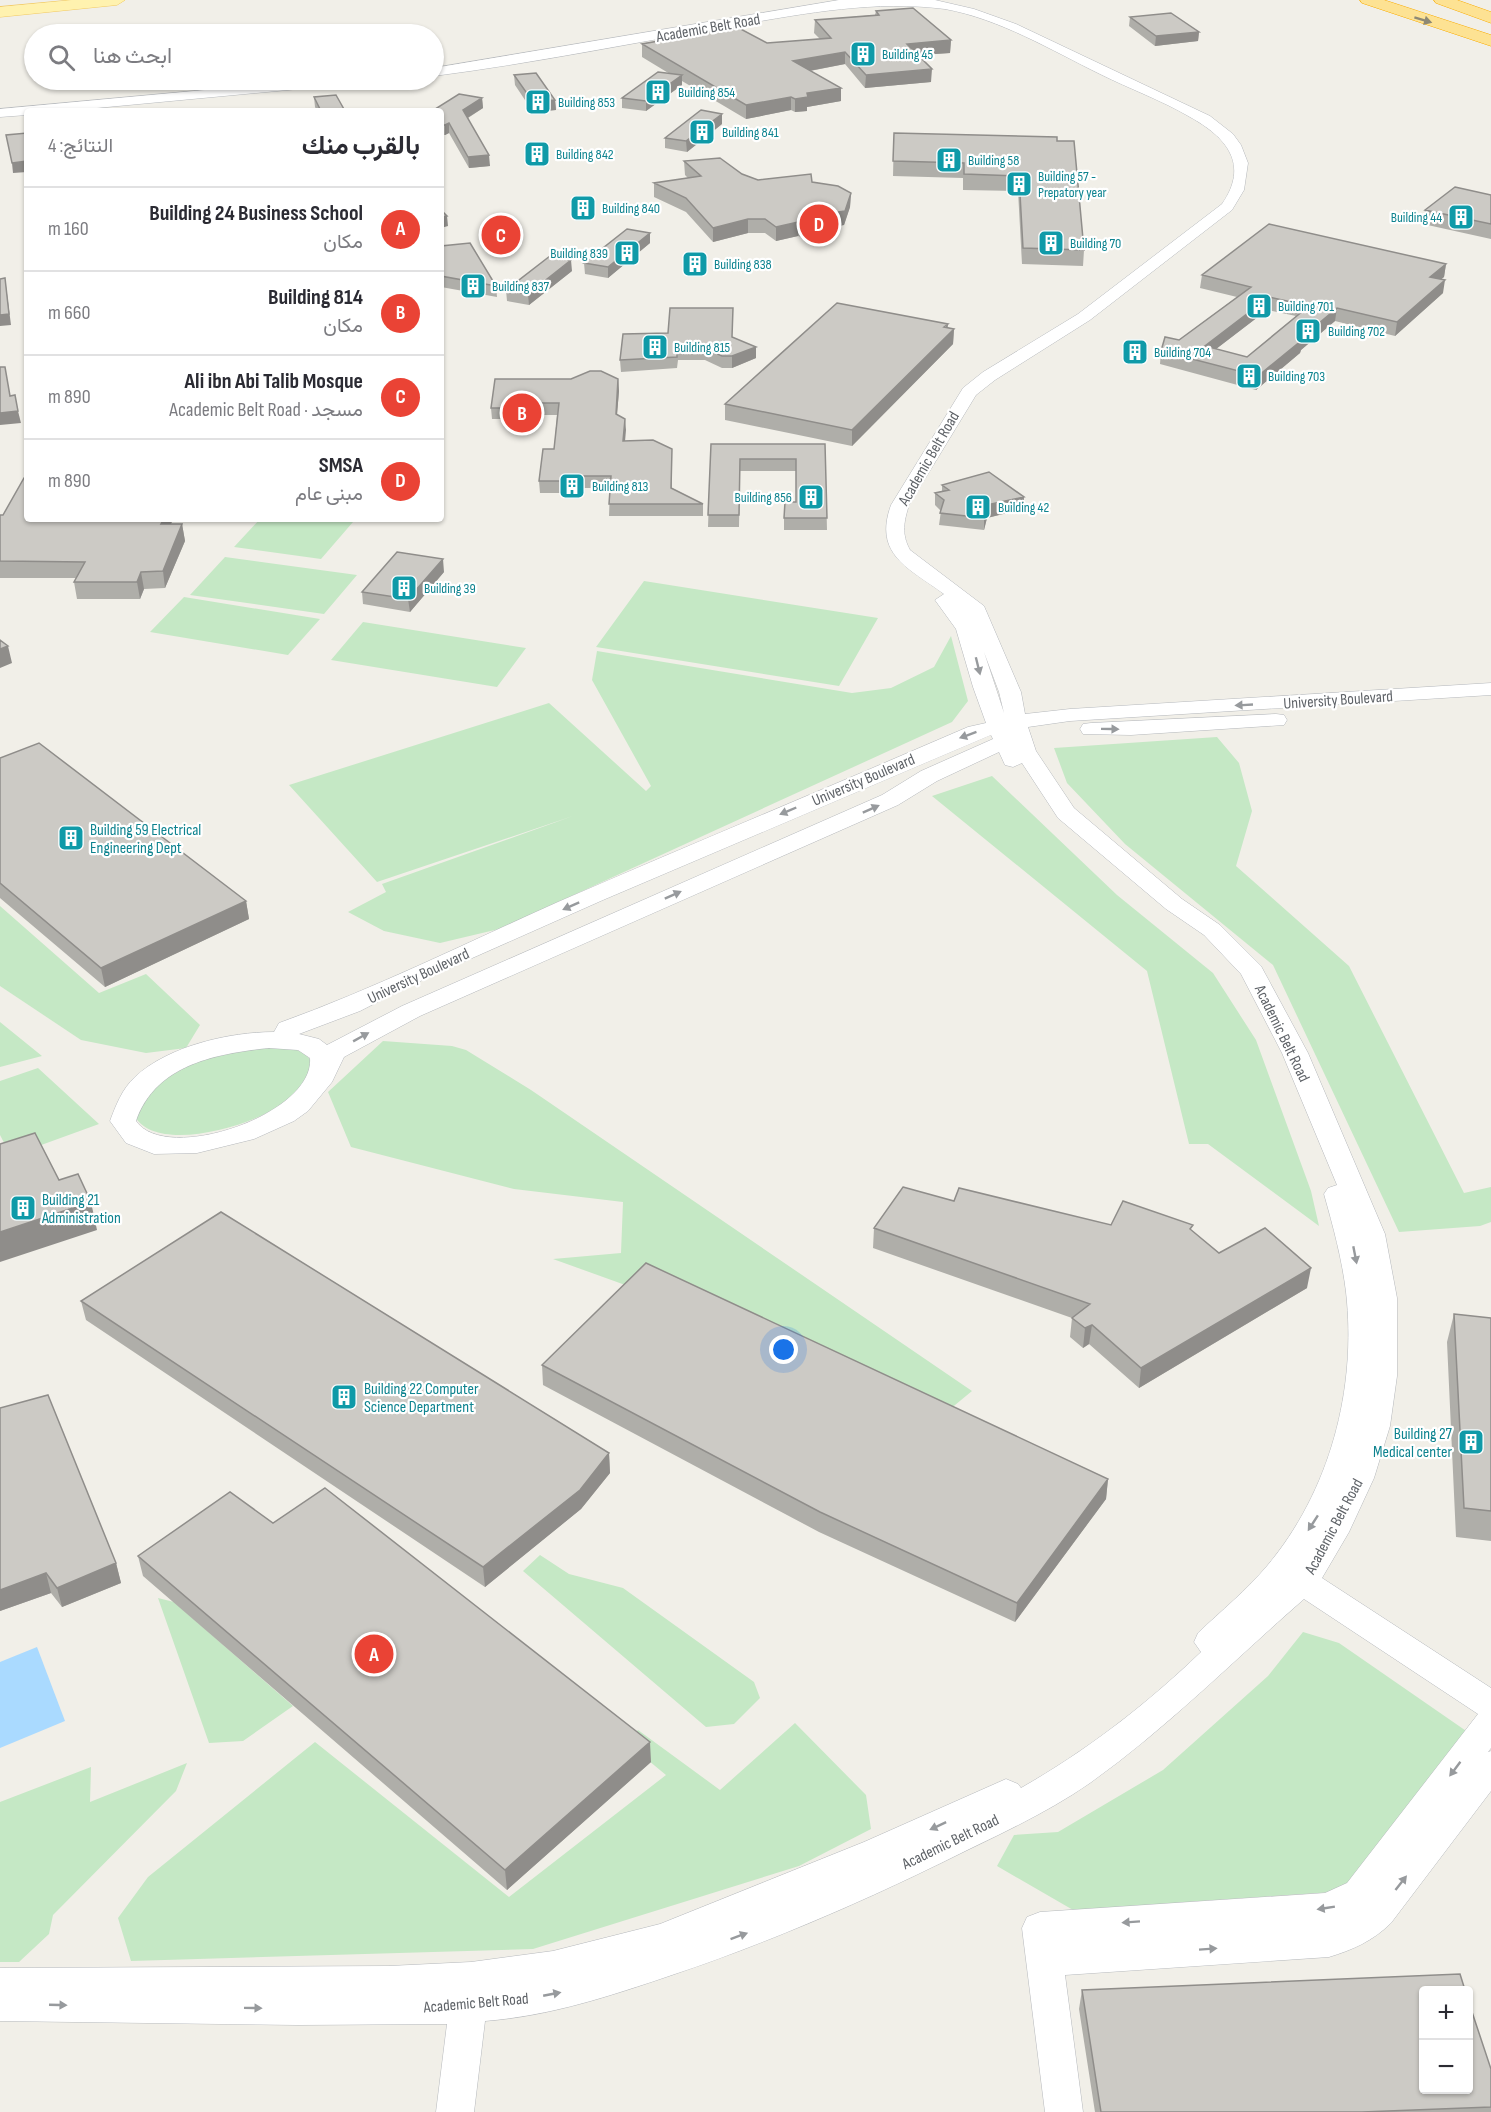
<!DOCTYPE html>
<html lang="ar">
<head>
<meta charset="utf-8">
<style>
  body { margin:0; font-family:"Sofia Sans Condensed",Vazirmatn,sans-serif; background:#f7f7f7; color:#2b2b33; direction:rtl }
  .controls { position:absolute; right:18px; bottom:18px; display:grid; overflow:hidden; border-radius:6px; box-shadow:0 2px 4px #0004 }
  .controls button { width:54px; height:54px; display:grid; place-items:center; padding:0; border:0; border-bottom:2px solid #e1e1e2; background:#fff; color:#2b2b33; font:30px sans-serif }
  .you { position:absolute; left:784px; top:1350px; width:21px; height:21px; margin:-15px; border:4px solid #fff; border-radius:50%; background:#1a73e8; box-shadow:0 0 0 9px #1a73e833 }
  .badge { display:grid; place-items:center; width:39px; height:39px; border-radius:50%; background:#ea4335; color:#fff; font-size:20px; font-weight:700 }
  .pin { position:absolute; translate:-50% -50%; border:3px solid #fff; box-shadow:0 2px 6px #0006 }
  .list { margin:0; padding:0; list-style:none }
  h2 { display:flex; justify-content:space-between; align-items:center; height:78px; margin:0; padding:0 24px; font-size:26px }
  h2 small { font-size:20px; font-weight:400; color:#7c7c81 }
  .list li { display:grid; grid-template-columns:39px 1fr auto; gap:18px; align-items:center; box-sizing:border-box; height:84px; padding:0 24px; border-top:2px solid #e1e1e2 }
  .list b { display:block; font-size:22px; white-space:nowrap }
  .list p { margin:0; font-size:20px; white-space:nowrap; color:#7c7c81 }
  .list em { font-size:20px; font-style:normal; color:#7c7c81 }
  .icon { flex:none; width:33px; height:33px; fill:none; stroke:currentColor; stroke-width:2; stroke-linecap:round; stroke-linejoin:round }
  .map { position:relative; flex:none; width:1491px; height:2112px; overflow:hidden; direction:ltr }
  .search { position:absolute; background:#fff; box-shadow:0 2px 4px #0004; left:24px; top:24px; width:420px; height:66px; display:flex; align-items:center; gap:15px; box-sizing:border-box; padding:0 21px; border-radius:33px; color:#7c7c81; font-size:22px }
  .panel { position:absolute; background:#fff; box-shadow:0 2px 4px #0004; left:24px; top:108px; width:420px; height:414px; border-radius:6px; direction:rtl }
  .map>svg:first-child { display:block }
  .green { fill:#c5e8c5 }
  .water { fill:#aadaff }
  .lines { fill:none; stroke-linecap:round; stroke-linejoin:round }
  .minor-casing { stroke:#b5b8bc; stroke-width:1 }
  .major-casing { stroke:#f2c960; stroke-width:1 }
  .highway-casing { stroke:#f9ab00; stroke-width:1 }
  .minor { fill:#fff; fill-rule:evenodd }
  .major { fill:#fff2af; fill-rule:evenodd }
  .highway { fill:#fde293; fill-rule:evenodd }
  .wall { fill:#afaea9; fill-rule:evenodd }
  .shaded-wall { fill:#8f8d8a }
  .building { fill:#cccac5; stroke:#8f8d8a; stroke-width:1.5; fill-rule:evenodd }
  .oneway { fill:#8e8975 }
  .oneway2 { fill:#979a9d }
  .labels { text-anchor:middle; stroke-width:4.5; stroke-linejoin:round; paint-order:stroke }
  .far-culture-label { font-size:14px; fill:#0d838f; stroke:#fff; text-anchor:start }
  .street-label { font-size:16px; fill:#5f6368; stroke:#fff }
  .culture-label { font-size:16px; fill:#0d838f; stroke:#fff; text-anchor:start }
</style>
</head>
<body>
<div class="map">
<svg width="1491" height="2112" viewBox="0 0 1491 2112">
  <rect width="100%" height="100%" fill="#f1efe8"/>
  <path class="green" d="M260 519H328L353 522 321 559 234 547Z
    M225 557 357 575 324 614 190 595Z
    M644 581 878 618 839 686 596 647Z
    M184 597 320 619 288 655 150 632Z
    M363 622 526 648 497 687 331 660Z
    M951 636 968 701 952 722 499 929 440 943 384 931 348 912 386 892 382 884 573 816 377 882 289 785 549 703 646 791 651 786 592 680 597 651 852 693 891 688 934 667Z
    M1217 737 1239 763 1252 811 1236 866 1349 966 1464 1193 1491 1187V1222L1480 1226 1399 1232 1273 965 1125 844 1067 783 1054 748Z
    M992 776 1117 895 1213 973 1256 1040 1311 1191 1319 1226 1208 1144H1189L1147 971 932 796Z
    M0 906 99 993 146 974 200 1025 186 1048 146 1053 81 1040 0 986Z
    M0 1022 42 1056 0 1067Z
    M383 1041 452 1046 466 1050 531 1090 972 1391 949 1410 842 1363 553 1259 621 1253 623 1202 514 1189 351 1147 328 1092Z
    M262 1045C282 1048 305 1045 313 1065 309 1079 298 1092 286 1101 258 1125 155 1156 134 1115L157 1083 199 1060Z
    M38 1068 99 1124 11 1156 0 1135V1081Z
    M540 1555 569 1574 623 1588 754 1682 760 1698 734 1724 706 1727 523 1571Z
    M158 1598 174 1602 293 1706 243 1741 209 1743Z
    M1303 1632 1339 1643 1472 1735 1349 1891 1187 1902 1080 1914 997 1866 1014 1835 1058 1832 1163 1770 1268 1676Z
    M795 1723 866 1795 871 1829 799 1866 533 1949 131 1961 118 1918 148 1877 315 1742 509 1897 666 1775 626 1742 638 1730 720 1790Z
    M187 1763 176 1791 53 1915 49 1934 19 1962H0V1802L91 1767 90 1802Z"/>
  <path class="water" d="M37 1647 65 1721 0 1748V1662Z"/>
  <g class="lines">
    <g class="minor-casing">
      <path id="minor" d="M839 0H935L974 9 1016 24 1210 116 1233 134 1241 145 1248 163 1244 190 1232 210 1090 320 995 380 976 395 909 505C904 521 901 534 910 550L984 606 1021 692 1025 714 1070 709 1491 683V695L1070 721 1028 727 1036 751 1074 808 1182 899 1220 925 1261 966 1308 1053 1385 1234 1397 1298V1376L1390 1426 1374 1478 1349 1532 1322 1578 1491 1688V1748L1488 1752 1491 1751V1791L1391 1923C1373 1941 1352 1950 1329 1957L1065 1975 1083 2112H1045L1022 1928 1027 1917 1040 1912 1325 1893 1347 1883 1478 1714 1304 1599C1233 1661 1167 1728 1090 1783 1044 1815 991 1838 941 1863 853 1906 764 1944 672 1975 610 1996 550 2016 485 2021L474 2112H436L447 2024 298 2025 0 2021V1968L389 1966 471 1962 553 1951 660 1924 864 1842 1006 1779 1018 1784 1021 1788C1086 1751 1146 1705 1201 1652L1194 1642 1198 1633C1221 1611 1247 1590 1267 1566 1330 1491 1357 1389 1346 1292 1342 1259 1333 1226 1324 1194L1328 1188 1337 1185 1282 1053 1241 974 1204 935 1166 909 1058 818 1022 763 1013 767 1005 765 999 752 937 781 898 805 420 1016 344 1057 332 1082 308 1111 294 1121 254 1139 197 1153 154 1154 126 1143 110 1121C116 1105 122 1089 135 1077 168 1046 230 1032 274 1032L279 1023C374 989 466 943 558 902 694 843 832 786 968 727L986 723 973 687 956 629 935 600 944 594C909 568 873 555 891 505L963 388 983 372 1078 314 1222 204C1250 164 1226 137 1190 117 1161 100 1130 89 1100 74 1051 50 1000 19 945 9 876 0 807 13 738 25 637 42 535 63 434 76V68ZM984 652 999 692 1004 713ZM991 735 993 739 921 771 882 795 402 1006 327 1045 319 1039 299 1034 360 1011 407 987 603 900ZM269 1048 298 1050 310 1058C315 1114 166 1165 136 1121 156 1064 216 1054 269 1048Z
        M313 80H358L351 84 65 111H27V115L0 117V109Z
        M1276 714 1284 715 1287 720 1284 725 1131 735 1083 734 1080 729 1083 724 1091 723Z"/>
    </g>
    <g class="major-casing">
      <path id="major" d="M72 0H125L117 5 0 17V7Z"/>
    </g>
    <g class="highway-casing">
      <path id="highway" d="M1360 0H1384L1491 35V46L1362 3Z
        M1434 0H1457L1491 12V23L1436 3Z"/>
    </g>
    <use href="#minor" class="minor"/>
    <use href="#major" class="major"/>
    <use href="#highway" class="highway"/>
  </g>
  <path class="wall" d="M876 11 951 40 950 53 918 55 931 82 865 88 845 64 810 71 841 88V101L807 107V111L795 112 791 110 746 119 682 81V85L646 111 622 108V98L670 74 642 57V44L767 43 820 39 814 33 815 20 875 15Z
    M1130 17 1199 32 1198 41 1155 46 1129 26Z
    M514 75 555 100 556 110 533 112 515 85Z
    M314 97 345 111H317L315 107Z
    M482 98 483 108 468 118 490 166 469 168 449 133 445 135H441V111Z
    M722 124 687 152 665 148V138Z
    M894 133 1057 141 1084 250 1083 266 1022 264 1018 191 963 190V178L893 176Z
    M684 161 742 174 758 180 812 182 851 193 850 207 844 225 825 228 812 240 798 236 776 241 765 233H748L713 242 686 212 654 197V183L688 178 685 175Z
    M1491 195V239L1423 224 1425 210Z
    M650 233V243L608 278 585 274 584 263Z
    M441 246 496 286 497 297 441 287Z
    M1446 264 1444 277 1440 279 1443 293 1395 336 1335 321 1301 350 1300 353 1256 390 1160 364 1161 351 1179 340 1237 297 1200 288 1202 275ZM1267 310 1296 316 1247 357 1216 349Z
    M572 271 529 305 507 301 506 290Z
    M947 328 954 329 953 344 852 446 725 420V404Z
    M733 337 756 358 732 368H722L705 360H678L677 368 621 372 620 360Z
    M571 379H618L619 391 617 415 625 419V441L672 461V488L703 504V516H609L610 488H568L564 493H540L539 481 554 449 557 415H518L515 419H492L491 408Z
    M711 444H825L827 530H784V518L796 502V471H740L739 527H708Z
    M942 485 1024 497 1023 509 987 518 984 530 939 525 941 511 935 505V493L942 491Z
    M0 515 27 519H173L171 524H182L185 541 165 588 144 589 140 599H77L74 582 76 578H0Z
    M444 572 410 612 363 604 362 592Z
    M0 758 246 901 249 919 105 987 0 898Z
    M954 1201 1111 1225 1192 1231 1219 1253 1307 1288 1139 1388 1089 1344 1083 1348 1070 1337 1072 1318 873 1248 874 1228Z
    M81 1301 609 1453 610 1473 581 1509 485 1587 86 1320Z
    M1454 1314 1491 1318V1541L1456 1537 1447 1342Z
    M542 1365 1108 1479 1106 1499 1015 1622 819 1532 543 1385Z
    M0 1408 116 1563 121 1583 62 1607 51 1593 0 1611Z
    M273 1523 651 1762 507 1890 143 1576 138 1556Z
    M1082 1990 1491 2069V2112H1095L1079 2009Z"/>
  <path class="shaded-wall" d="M1199 32 1198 41 1155 46 1156 36Z
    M951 40 950 53 906 56 907 44Z
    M845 52V64L793 74V61Z
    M932 69 931 82 865 88 866 75Z
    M682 75V85L646 111V101Z
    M841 88V101L807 107V111L795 112V99L807 93Z
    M791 97V110L746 119V105Z
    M482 98 483 108 464 120 463 110Z
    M555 100 556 110 533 112V102Z
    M722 114V124L687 152 686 141Z
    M449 123V133L445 135V125Z
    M489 155 490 166 469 168 468 157Z
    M27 161V172L13 173 12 163Z
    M851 193 850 207 844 225 825 228 812 240V226Z
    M447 216 448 226 441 228V217Z
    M748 219V233L713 242V228Z
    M798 222V236L776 241V227Z
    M650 233V243L608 278V267Z
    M571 260 572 271 529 305 528 294Z
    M1446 264 1444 277 1428 290 1430 277Z
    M5 278 11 325 0 326V315Z
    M1445 280 1443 293 1395 336 1397 322Z
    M1269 297 1267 310 1203 359 1205 346Z
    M1337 308 1335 321 1301 350 1300 353 1256 390 1258 376Z
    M948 324 947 336 954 329 953 344 852 446V430Z
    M756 347V358L732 368V356Z
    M618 379 619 391 616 426V414Z
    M518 403V415L515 419 514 408Z
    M18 411 21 423 0 425V413Z
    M625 419 626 430 624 453 623 441Z
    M568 476V488L564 493V481Z
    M1024 497 1023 509 987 518 984 530V518L987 505Z
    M164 519H173L164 541 161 524Z
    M182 524 185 541 165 588 163 571Z
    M443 559 444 572 410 612 408 599Z
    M141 572 144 589 140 599 137 582Z
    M8 646 12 663 0 668V649Z
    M246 901 249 919 105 987 101 968Z
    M91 1202 97 1230 0 1262V1232Z
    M1311 1268 1307 1288 1139 1388 1141 1368Z
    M1092 1325 1089 1344 1083 1348 1085 1328Z
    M609 1453 610 1473 581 1509 485 1587 483 1567Z
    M1108 1479 1106 1499 1015 1622 1017 1603Z
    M116 1563 121 1583 62 1607 57 1588Z
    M46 1573 51 1593 0 1611V1590Z
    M650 1742 651 1762 507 1890 505 1870Z"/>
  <path class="building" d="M913 8 951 40 907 44 932 69 866 75 845 52 793 61 841 88 807 93 808 97 795 99 791 97 746 105 642 44 737 27 767 43 831 38 815 20 879 15 876 11Z
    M1171 13 1199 32 1156 36 1130 17Z
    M658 72 682 75 646 101 622 98Z
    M536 73 555 100 533 102 514 75Z
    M459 94 482 98 463 110 489 155 468 157 449 123 445 125H441V111H432Z
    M336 95 345 111H321L314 97Z
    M701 110 722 114 686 141 665 138Z
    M27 133V161L12 163 6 135Z
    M894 133 1057 137V141H1074L1084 250 1023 248 1019 176 964 174V163L893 161Z
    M720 158 742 174 758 180 811 174 812 182 838 186 851 193 845 211 825 214 812 226 798 222 776 227 765 219H748L713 228 686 198 654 183 701 176 684 161Z
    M1455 187 1491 195V224L1425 210Z
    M441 210 447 216 441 217Z
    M1269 224 1446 264 1430 277 1445 280 1397 322 1337 308 1300 339 1302 340 1258 376 1161 351 1165 337 1179 340 1251 287 1202 275ZM1269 297 1309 306 1247 357 1205 346Z
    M627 229 650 233 608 267 584 263Z
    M470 243 496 286 441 276V246Z
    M550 256 571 260 528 294 506 290Z
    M5 278 9 314 0 315V279Z
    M837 303 948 324 944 327 954 329 852 430 725 404Z
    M670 308H733L732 337 756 347 732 356H722L704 348H677V357L620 360 623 334 668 333Z
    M0 367H5L10 396 15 395 18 411 0 413Z
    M590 371H601L618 379 616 414 625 419 623 441 653 440 672 449 671 488 703 504H609L611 476H568L564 481H539L543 449H554L559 403H518L514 408H491L495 379H571Z
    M711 444H825L827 518H784L785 502H796V459H740L739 515H708Z
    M989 472 1024 497 987 505 984 518 940 513 944 500 935 493 949 490 942 485Z
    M24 478H27V519H164L161 524H182L163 571 141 572 137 582H74L85 562 0 561V515H3Z
    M397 552 443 559 408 599 362 592Z
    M0 640 8 646 0 649Z
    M39 743 246 901 101 968 0 883V758Z
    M35 1133 59 1180 78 1174 91 1202 0 1232V1144Z
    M903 1187 954 1201 959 1188 1111 1225 1123 1201 1193 1225 1190 1229 1219 1253 1265 1228 1311 1268 1141 1368 1092 1325 1085 1328 1072 1318 1090 1304 874 1228Z
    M221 1212 609 1453 580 1490 483 1567 81 1301Z
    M646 1263 1108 1479 1017 1603 820 1512 542 1365Z
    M1454 1314 1491 1318V1511L1464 1508Z
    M48 1395 116 1563 57 1588 46 1573 0 1590V1408Z
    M325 1488 650 1742 505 1870 138 1556 230 1492 273 1523Z
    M1460 1974 1465 1990H1424V2090H1468V2000L1491 2069V2107L1362 2112H1101L1082 1990Z"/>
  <defs><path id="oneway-solid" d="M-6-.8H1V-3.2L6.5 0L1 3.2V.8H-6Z" transform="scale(1.5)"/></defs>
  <use class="oneway" href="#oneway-solid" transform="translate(1423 20) rotate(17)"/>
  <g class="oneway2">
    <use href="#oneway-solid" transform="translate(978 666) rotate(76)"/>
    <use href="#oneway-solid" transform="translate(1244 705) rotate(177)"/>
    <use href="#oneway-solid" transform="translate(1110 729) rotate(1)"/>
    <use href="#oneway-solid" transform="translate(968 735) rotate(160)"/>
    <use href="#oneway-solid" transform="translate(871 809) rotate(-24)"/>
    <use href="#oneway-solid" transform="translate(788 811) rotate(157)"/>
    <use href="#oneway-solid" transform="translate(673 895) rotate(-24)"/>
    <use href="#oneway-solid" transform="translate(571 906) rotate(156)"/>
    <use href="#oneway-solid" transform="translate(361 1037) rotate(-29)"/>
    <use href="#oneway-solid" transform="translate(1355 1255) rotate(79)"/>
    <use href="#oneway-solid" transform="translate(1313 1523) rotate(123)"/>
    <use href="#oneway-solid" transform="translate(1455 1769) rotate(127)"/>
    <use href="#oneway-solid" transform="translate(938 1826) rotate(155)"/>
    <use href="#oneway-solid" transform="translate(1401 1883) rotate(-52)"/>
    <use href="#oneway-solid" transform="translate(1326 1908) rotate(171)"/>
    <use href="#oneway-solid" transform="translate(1131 1922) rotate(176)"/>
    <use href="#oneway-solid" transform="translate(739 1936) rotate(-20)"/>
    <use href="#oneway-solid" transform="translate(1208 1949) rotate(-4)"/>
    <use href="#oneway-solid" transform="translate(552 1994) rotate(-11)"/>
    <use href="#oneway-solid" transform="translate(58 2005) rotate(2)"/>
    <use href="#oneway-solid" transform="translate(253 2008) rotate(1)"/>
  </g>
  <defs>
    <g id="building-square" transform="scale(1.35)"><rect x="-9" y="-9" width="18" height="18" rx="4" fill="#0f9aa8" stroke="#fff"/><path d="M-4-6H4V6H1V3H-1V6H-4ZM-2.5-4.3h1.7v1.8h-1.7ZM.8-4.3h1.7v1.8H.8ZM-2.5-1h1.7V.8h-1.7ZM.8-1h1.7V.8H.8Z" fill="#fff"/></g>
  </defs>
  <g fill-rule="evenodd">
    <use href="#building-square" x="863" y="54"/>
    <use href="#building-square" x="658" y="92"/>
    <use href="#building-square" x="538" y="102"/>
    <use href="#building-square" x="702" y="132"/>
    <use href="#building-square" x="537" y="154"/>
    <use href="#building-square" x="949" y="160"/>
    <use href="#building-square" x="1019" y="184"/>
    <use href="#building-square" x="583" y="208"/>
    <use href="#building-square" x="1461" y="217"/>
    <use href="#building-square" x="1051" y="243"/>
    <use href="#building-square" x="627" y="253"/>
    <use href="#building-square" x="695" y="264"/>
    <use href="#building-square" x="473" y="286"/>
    <use href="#building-square" x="1259" y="306"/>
    <use href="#building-square" x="1308" y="331"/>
    <use href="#building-square" x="655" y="347"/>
    <use href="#building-square" x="1135" y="352"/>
    <use href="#building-square" x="1249" y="376"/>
    <use href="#building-square" x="572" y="486"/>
    <use href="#building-square" x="811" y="497"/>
    <use href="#building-square" x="978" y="507"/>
    <use href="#building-square" x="404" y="588"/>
    <use href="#building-square" x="71" y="838"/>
    <use href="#building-square" x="23" y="1208"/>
    <use href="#building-square" x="344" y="1397"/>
    <use href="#building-square" x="1471" y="1442"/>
  </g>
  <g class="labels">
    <g class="far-culture-label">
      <text x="882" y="59">Building 45</text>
      <text x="678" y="97">Building 854</text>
      <text x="558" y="107">Building 853</text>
      <text x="722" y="137">Building 841</text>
      <text x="556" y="159">Building 842</text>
      <text x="968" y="165">Building 58</text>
      <text x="1038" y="181">Building 57 -<tspan x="1038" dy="16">Prepatory year</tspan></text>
      <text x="602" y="213">Building 840</text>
      <text x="1442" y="222" text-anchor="end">Building 44</text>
      <text x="1070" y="248">Building 70</text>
      <text x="608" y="258" text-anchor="end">Building 839</text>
      <text x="714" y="269">Building 838</text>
      <text x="492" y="291">Building 837</text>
      <text x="1278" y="311">Building 701</text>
      <text x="1328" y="336">Building 702</text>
      <text x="674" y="352">Building 815</text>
      <text x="1154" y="357">Building 704</text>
      <text x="1268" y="381">Building 703</text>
      <text x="592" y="491">Building 813</text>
      <text x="792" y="502" text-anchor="end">Building 856</text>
      <text x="998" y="512">Building 42</text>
      <text x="424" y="593">Building 39</text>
    </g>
    <g class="street-label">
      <text transform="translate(708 27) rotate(-10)" y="6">Academic Belt Road</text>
      <text transform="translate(928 458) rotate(-60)" y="6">Academic Belt Road</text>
      <text transform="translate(1338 699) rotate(-4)" y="6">University Boulevard</text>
      <text transform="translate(863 779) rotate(-23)" y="6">University Boulevard</text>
      <text transform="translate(418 975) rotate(-25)" y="6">University Boulevard</text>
      <text transform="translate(1283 1033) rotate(64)" y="6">Academic Belt Road</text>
      <text transform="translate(1333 1526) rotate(-62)" y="6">Academic Belt Road</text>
      <text transform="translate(950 1841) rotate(-26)" y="6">Academic Belt Road</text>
      <text transform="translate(476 2002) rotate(-5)" y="6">Academic Belt Road</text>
    </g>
    <g class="culture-label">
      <text x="90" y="835">Building 59 Electrical<tspan x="90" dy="18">Engineering Dept</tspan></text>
      <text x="42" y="1205">Building 21<tspan x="42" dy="18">Administration</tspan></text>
      <text x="364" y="1394">Building 22 Computer<tspan x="364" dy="18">Science Department</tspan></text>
      <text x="1452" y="1439" text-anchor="end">Building 27<tspan x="1452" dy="18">Medical center</tspan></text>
    </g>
  </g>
</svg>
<div class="controls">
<button>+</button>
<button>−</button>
</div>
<div class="you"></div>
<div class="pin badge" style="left:374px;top:1654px">A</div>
<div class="pin badge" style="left:522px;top:413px">B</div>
<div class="pin badge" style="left:501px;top:235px">C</div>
<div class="pin badge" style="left:819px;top:224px">D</div>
<div class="search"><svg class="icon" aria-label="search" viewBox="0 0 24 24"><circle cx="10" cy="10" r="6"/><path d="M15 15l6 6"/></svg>ابحث هنا</div>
<section class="panel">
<h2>بالقرب منك<small>النتائج: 4</small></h2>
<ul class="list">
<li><span class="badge">A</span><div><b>Building 24 Business School</b><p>مكان</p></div><em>160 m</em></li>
<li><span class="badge">B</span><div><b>Building 814</b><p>مكان</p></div><em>660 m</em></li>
<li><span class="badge">C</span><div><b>Ali ibn Abi Talib Mosque</b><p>مسجد · Academic Belt Road</p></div><em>890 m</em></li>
<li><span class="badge">D</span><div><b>SMSA</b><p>مبنى عام</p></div><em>890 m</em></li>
</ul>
</section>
</div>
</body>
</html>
